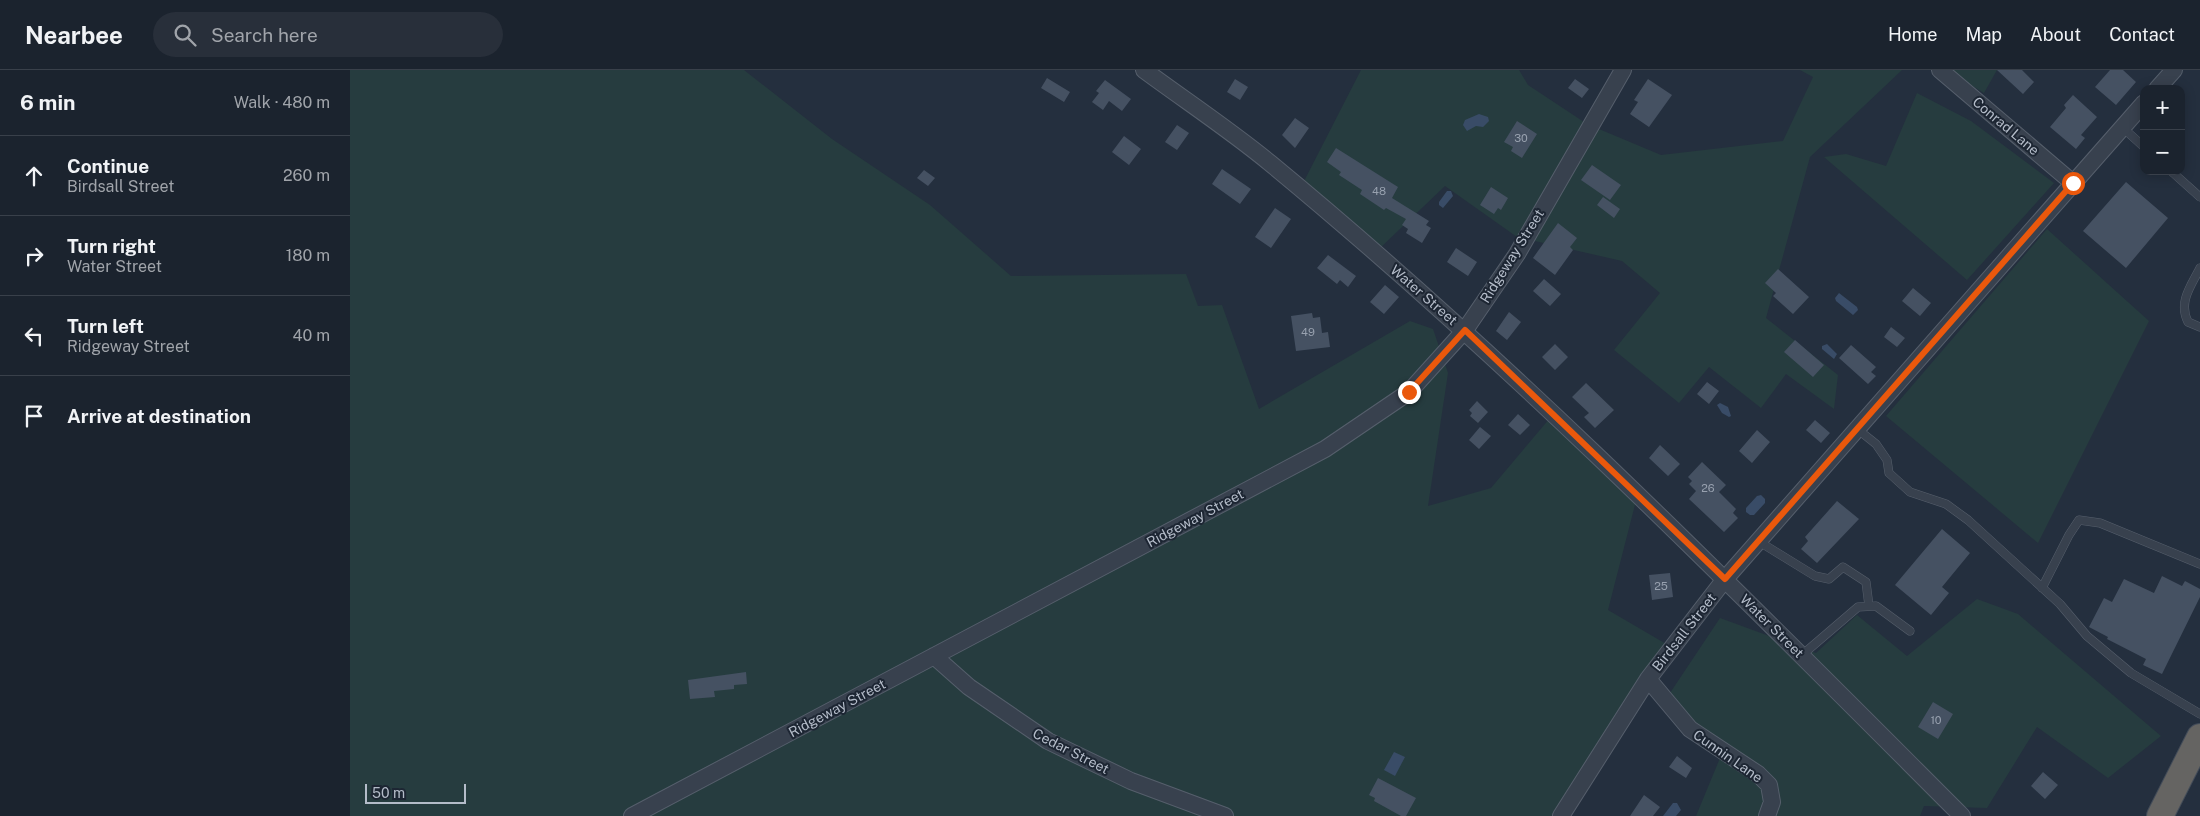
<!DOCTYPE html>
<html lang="en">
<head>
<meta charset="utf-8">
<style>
  body { margin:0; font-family:"Public Sans",sans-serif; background:#282f3a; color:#f1f3f6 }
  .controls { position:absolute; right:15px; top:15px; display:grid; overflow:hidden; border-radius:10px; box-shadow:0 2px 12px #0003 }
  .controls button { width:45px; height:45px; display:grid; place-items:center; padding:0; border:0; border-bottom:1px solid #39404a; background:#1b232e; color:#f1f3f6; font:25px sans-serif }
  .scale { position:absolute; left:15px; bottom:12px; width:101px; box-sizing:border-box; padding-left:5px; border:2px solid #b4bcc9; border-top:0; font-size:14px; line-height:18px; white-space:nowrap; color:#b4bcc9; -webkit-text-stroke:4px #1d2633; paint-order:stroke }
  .stop { position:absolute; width:15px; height:15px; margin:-11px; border:4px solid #ea580c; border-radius:50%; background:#fff }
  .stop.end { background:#ea580c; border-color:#fff; box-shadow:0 1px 5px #0008 }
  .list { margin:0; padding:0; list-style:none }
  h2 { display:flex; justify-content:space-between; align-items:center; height:65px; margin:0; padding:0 20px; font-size:21px }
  h2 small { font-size:16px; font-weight:400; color:#a0a4aa }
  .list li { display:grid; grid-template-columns:32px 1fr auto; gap:15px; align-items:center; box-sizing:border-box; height:80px; padding:0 20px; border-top:1px solid #39404a }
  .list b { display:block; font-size:19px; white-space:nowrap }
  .list p { margin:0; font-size:16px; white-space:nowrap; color:#a0a4aa }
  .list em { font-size:16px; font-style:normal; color:#a0a4aa }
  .icon { flex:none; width:28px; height:28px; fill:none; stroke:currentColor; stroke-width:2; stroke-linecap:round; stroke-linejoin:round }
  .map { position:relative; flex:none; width:1850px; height:746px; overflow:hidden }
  header { display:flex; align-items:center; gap:30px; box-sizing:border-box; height:70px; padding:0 25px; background:#1b232e; border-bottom:1px solid #39404a }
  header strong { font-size:24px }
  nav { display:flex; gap:28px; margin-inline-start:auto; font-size:18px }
  .search { width:350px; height:45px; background:#282f3a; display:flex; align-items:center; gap:12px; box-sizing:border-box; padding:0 18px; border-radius:28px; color:#a0a4aa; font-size:19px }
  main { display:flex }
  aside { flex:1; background:#1b232e }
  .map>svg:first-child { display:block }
  .green { fill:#263c3f }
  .water { fill:#394c67 }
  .building { fill:#455162 }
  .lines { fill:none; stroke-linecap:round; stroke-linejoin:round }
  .service-casing { stroke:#565f6c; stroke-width:9 }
  .minor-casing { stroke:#565f6c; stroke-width:18 }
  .trunk-casing { stroke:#434c59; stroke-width:28 }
  .service { stroke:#38414e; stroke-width:8 }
  .minor { stroke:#38414e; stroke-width:16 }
  .trunk { stroke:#656462; stroke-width:26 }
  .route { stroke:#ea580c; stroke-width:6 }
  .labels { text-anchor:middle; stroke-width:4; stroke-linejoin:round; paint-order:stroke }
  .number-label { font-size:11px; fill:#98a1af }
  .street-label { font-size:14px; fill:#b4bcc9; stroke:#1d2633 }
</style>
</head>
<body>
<header>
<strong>Nearbee</strong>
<div class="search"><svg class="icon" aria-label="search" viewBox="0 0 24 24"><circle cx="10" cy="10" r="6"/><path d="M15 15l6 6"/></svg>Search here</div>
<nav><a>Home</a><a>Map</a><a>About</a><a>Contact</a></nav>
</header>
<main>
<aside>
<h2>6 min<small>Walk · 480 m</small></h2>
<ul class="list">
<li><svg class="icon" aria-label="ahead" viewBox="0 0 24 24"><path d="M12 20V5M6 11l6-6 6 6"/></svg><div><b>Continue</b><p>Birdsall Street</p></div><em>260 m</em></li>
<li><svg class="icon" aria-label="right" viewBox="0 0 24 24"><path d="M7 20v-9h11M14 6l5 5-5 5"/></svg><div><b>Turn right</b><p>Water Street</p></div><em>180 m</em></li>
<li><svg class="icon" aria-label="left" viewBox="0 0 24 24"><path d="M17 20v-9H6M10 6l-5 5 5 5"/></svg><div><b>Turn left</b><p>Ridgeway Street</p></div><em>40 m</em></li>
<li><svg class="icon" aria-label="arrive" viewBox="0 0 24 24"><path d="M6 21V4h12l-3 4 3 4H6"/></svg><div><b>Arrive at destination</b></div></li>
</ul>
</aside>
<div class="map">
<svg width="1850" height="746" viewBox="0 0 1850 746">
  <rect width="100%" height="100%" fill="#242f3e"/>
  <path class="green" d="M0 0H394L482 69 580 135 661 206 836 204 848 236 872 235 909 339 1060 251 1083 259 1098 303 1078 436 1141 418 1200 348 1288 423 1258 540 1323 578 1219 746H0Z
    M1011 0H1169L1178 15 1237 54 1311 85 1433 71 1463 7 1450 0H1552L1460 87 1416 248 1488 305 1484 339 1436 304 1411 338 1359 297 1329 333 1264 280 1310 223 1272 191 1167 167 1095 116 1029 179 950 119Z
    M1596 0H1647L1634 23Z
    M1567 23 1621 51 1704 113 1617 210 1474 87 1496 84 1536 96Z
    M1697 159 1799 251 1688 473 1536 346Z
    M1627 529 1668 544 1811 666 1758 708 1687 657 1637 738 1574 736 1570 746H1346L1370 688 1316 629 1370 548 1466 583 1507 545 1557 586Z"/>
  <path class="water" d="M1129 44 1138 47 1139 51 1133 57 1126 56 1117 61 1113 55 1115 50Z
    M1097 121H1101L1103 126 1093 138 1089 135V132Z
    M1489 223 1507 237 1508 240 1503 245 1486 231 1485 228Z
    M1477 274 1487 284 1484 289 1472 279V276Z
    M1370 333 1378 337 1381 346 1379 347 1372 343 1367 335Z
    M1411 425 1415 429V433L1404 445H1400L1396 442V438L1407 426Z
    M1044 682 1055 687 1045 706 1034 700Z
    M1323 733H1327L1331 740 1326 746H1313Z"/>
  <path class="building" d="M1647 0H1672L1684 12 1673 24Z
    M1760 0H1773L1786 12 1766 35 1745 17Z
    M697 8 720 22 714 32 691 18Z
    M885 9 898 17 890 30 877 22Z
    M1225 9 1239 19 1232 28 1218 18Z
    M1298 9 1322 25 1299 57 1280 44 1288 32 1284 30Z
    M755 10 781 29 772 41 759 31 753 40 742 32 749 23 746 21Z
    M1723 25 1747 47 1731 65 1735 68 1726 79 1700 57 1716 38 1714 35Z
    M945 48 959 58 945 78 932 65Z
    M1167 51 1187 64 1172 88 1161 81 1163 77 1154 72Z
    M827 55 839 63 827 80 815 72Z
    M774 66 791 79 779 95 762 82Z
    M986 78 1048 117 1042 128 1079 151 1076 155 1081 158 1072 173 1056 163 1058 159 1052 155 1056 149 1036 138 1034 140 1010 124 1012 120 989 105 991 102 977 92Z
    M1242 95 1271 115 1260 130 1231 110Z
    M872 99 901 119 890 134 862 114Z
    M574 100 585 108 578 116 567 108Z
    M1776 112 1818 148 1776 198 1733 161Z
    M1141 117 1158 128 1151 140 1148 138 1144 144 1130 135Z
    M1253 127 1270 139 1264 148 1247 135Z
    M925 138 941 149 921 178 905 167Z
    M1208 153 1227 168 1220 177 1223 180 1205 205 1183 188Z
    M1106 178 1127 192 1118 206 1097 192Z
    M978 185 1006 206 998 217 990 210 987 214 967 198Z
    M1428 199 1459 227 1443 244 1423 226 1426 223 1415 213Z
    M1194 209 1211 224 1200 236 1183 221Z
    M1035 215 1049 227 1034 244 1020 232Z
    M1563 218 1581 233 1570 246 1552 231Z
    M1159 242 1171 252 1157 270 1146 261Z
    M962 243 963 248 970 247 972 263 978 262 980 277 946 281 941 246Z
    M1541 257 1555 268 1547 277 1534 267Z
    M1445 270 1474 295 1463 307 1434 282Z
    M1205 274 1218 287 1205 300 1192 287Z
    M1501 275 1526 297 1521 302 1526 306 1518 314 1489 288Z
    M1357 312 1369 321 1359 334 1347 324Z
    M1236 313 1264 340 1245 358 1234 347 1239 343 1222 327Z
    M1127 331 1138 342 1128 353 1120 346 1122 343 1119 340Z
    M1168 344 1180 355 1170 365 1158 355Z
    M1465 350 1480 363 1471 373 1456 360Z
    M1130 357 1141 366 1129 379 1119 370Z
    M1407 360 1420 372 1402 393 1389 381Z
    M1310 375 1330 394 1318 406 1299 388Z
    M1352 392 1376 415 1369 422 1386 439 1383 443 1388 448 1374 462 1339 429 1346 421 1339 414 1342 411 1338 407Z
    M1487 431 1509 449 1467 493 1451 479 1458 471 1455 467Z
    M1592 459 1620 483 1592 517 1599 523 1581 545 1545 515Z
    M1320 503 1323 527 1302 530 1299 505Z
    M1812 506 1832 516 1835 511 1850 519V527L1812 604 1793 595 1796 589 1757 569 1758 567 1739 557 1754 528 1762 532 1774 509 1804 523Z
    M396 602 397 614 384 615V619L364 621 365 627 340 629 338 610Z
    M1583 632 1603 644 1588 669 1568 657Z
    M1327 686 1342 698 1336 708 1319 697Z
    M1693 702 1708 715 1695 729 1681 716Z
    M1028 708 1066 728 1056 746H1051L1024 731 1025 728 1019 725Z
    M1294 725 1310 737 1303 746H1280Z"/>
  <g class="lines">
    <g class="service-casing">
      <path id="service" d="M1772 57 1794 77
        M1821 101 1850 127
        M1850 198C1841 216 1828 232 1838 252L1850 257
        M1506 358 1526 374 1537 390 1539 403 1560 422 1596 434 1618 450 1710 534 1737 566 1781 603 1850 644
        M1408 471 1465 506 1479 509 1493 497 1516 512 1519 536
        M1692 518 1719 465 1729 450 1750 453 1850 494
        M1452 585 1508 537 1526 536 1560 561"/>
    </g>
    <g class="minor-casing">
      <path id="minor" d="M794 0C836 31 880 60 920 93 1165 295 1388 522 1612 746
        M1590 0 1723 113
        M1807 19 1824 0
        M584 586 619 617 698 671 781 711 875 746
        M1298 609 1340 659 1408 704 1419 715 1422 732 1417 746
        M282 746 975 379 1059 322 1115 260 1167 184 1273 0
        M1211 746 1298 609 1375 509 1794 33"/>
    </g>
    <g class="trunk-casing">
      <path id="trunk" d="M1810 746 1850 667"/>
    </g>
    <use href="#service" class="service"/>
    <use href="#minor" class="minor"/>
    <use href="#trunk" class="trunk"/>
  </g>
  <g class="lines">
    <path class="route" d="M1059 322 1115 260 1375 509 1723 113"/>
  </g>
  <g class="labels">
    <g class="number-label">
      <text x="1171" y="72">30</text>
      <text x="1029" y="125">48</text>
      <text x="958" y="266">49</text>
      <text x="1358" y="422">26</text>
      <text x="1311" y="520">25</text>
      <text x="1586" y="654">10</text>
    </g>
    <g class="street-label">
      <text transform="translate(1656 56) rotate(40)" y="5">Conrad Lane</text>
      <text transform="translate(1162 186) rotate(-58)" y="5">Ridgeway Street</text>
      <text transform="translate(1074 225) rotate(41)" y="5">Water Street</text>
      <text transform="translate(845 448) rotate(-28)" y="5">Ridgeway Street</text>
      <text transform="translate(1422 556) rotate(45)" y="5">Water Street</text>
      <text transform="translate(1334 562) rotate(-52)" y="5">Birdsall Street</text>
      <text transform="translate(487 638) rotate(-28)" y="5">Ridgeway Street</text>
      <text transform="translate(721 681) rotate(27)" y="5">Cedar Street</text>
      <text transform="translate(1378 686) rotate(35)" y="5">Cunnin Lane</text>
    </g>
  </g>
</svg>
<div class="controls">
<button>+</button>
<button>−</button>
</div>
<div class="scale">50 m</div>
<div class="stop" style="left:1723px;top:113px"></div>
<div class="stop end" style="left:1059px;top:322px"></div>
</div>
</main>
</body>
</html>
